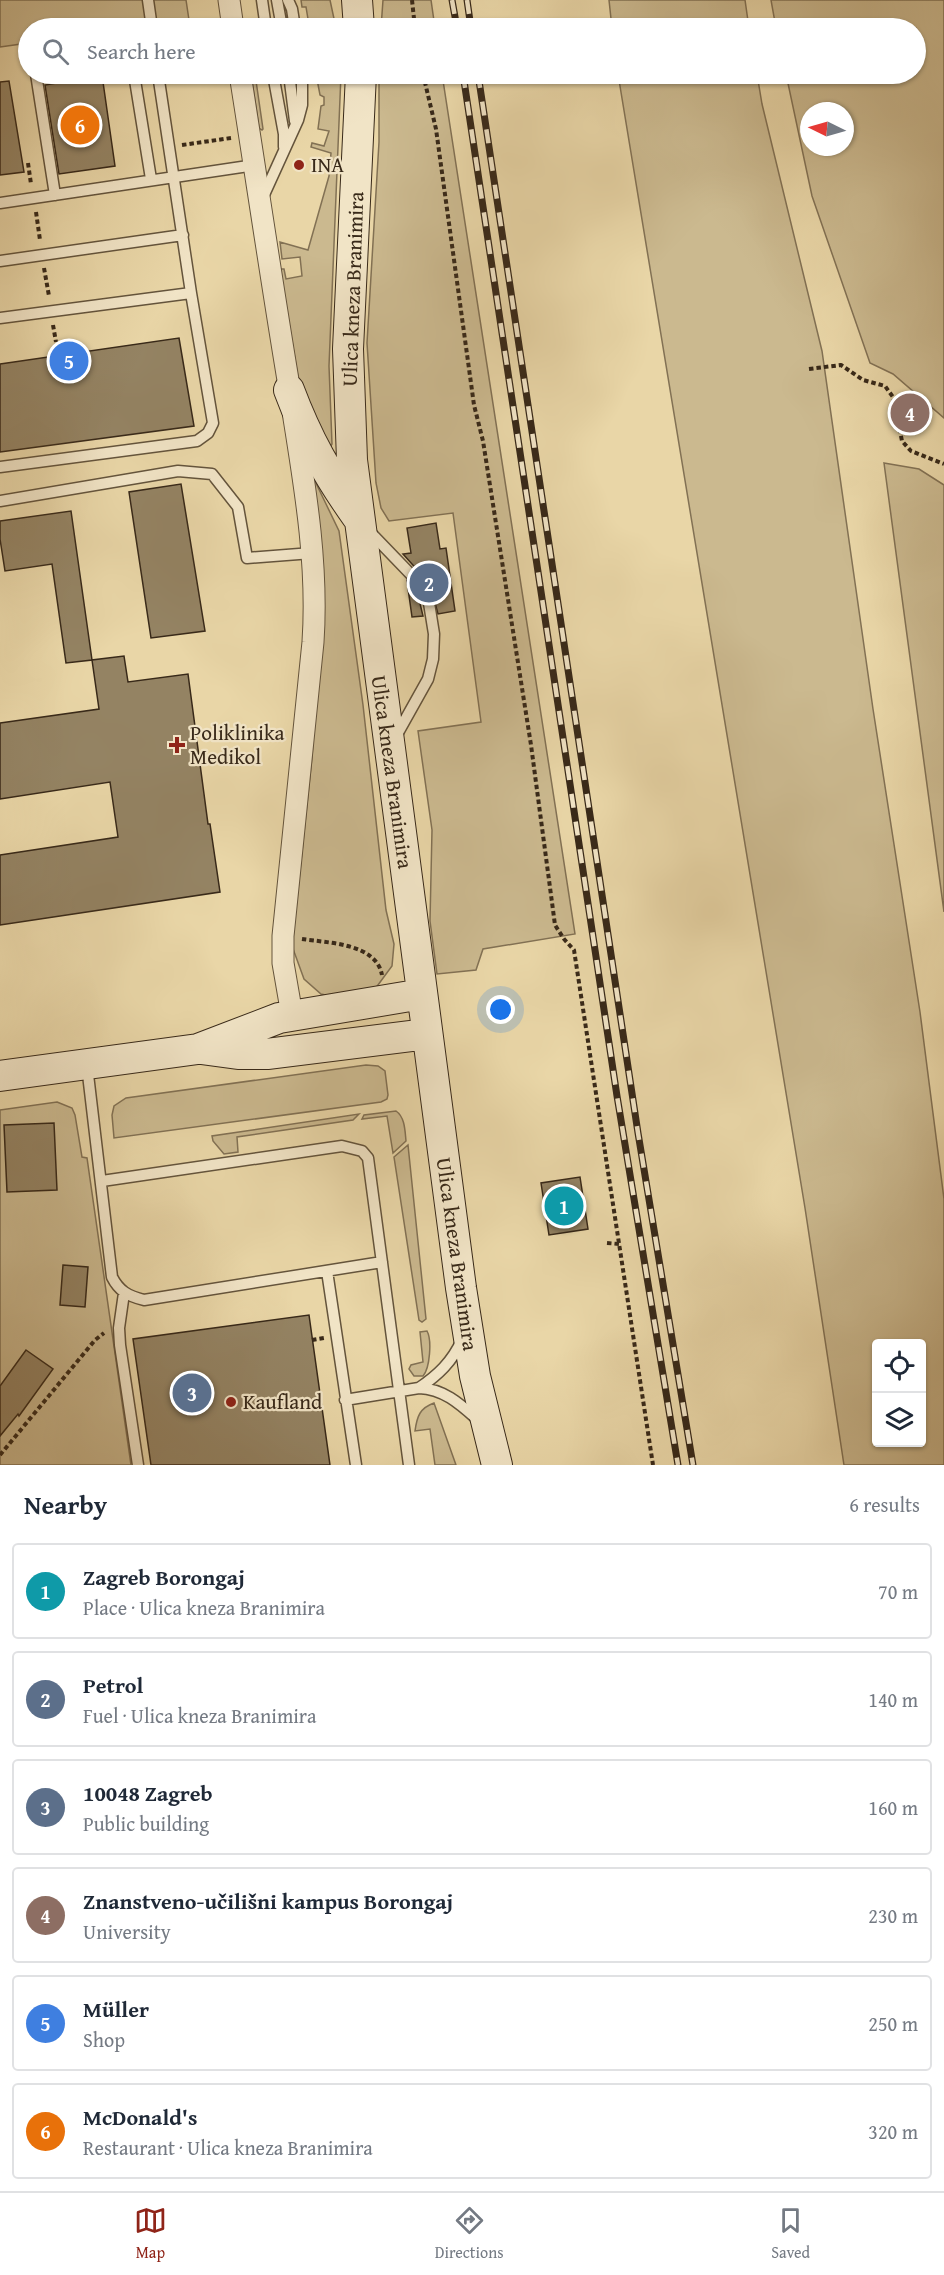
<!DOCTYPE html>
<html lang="en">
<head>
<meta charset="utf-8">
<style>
  body { margin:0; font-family:"Gentium Book Plus",serif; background:#f2f2f3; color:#1f2937 }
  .controls { position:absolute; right:18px; bottom:18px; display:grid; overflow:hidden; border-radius:6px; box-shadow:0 2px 4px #0004 }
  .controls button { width:54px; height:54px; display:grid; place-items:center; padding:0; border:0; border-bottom:2px solid #e0e1e3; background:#fff; color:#1f2937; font:30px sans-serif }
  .compass { position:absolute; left:800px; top:102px; width:54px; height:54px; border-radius:50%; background:#fff; box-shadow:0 2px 4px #0004; rotate:275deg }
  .you { position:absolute; left:501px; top:1010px; width:21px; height:21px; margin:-15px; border:4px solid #fff; border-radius:50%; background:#1a73e8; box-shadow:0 0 0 9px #1a73e833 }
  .badge { display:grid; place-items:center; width:39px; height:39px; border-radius:50%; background:#8f2418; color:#fff; font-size:20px; font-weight:700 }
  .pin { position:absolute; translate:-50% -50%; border:3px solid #fff; box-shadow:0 2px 6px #0006 }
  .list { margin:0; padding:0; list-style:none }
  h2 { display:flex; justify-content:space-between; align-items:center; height:78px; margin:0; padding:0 24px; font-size:26px }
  h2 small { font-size:20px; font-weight:400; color:#747a83 }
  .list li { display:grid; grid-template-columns:39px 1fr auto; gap:18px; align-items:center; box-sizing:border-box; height:96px; margin:0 12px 12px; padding:0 12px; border:2px solid #e0e1e3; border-radius:6px }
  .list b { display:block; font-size:22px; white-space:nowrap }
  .list p { margin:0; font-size:20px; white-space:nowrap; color:#747a83 }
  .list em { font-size:20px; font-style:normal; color:#747a83 }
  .icon { flex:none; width:33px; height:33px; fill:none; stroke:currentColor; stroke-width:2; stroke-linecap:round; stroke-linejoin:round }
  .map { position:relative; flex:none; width:944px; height:1465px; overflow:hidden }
  .search { position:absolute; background:#fff; box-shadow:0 2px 4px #0004; left:18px; right:18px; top:18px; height:66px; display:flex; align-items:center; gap:15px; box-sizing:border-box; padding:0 21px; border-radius:33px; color:#747a83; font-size:22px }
  .sheet { height:726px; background:#fff }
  nav { display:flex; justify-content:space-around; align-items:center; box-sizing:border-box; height:84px; border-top:2px solid #e0e1e3; background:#fff; font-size:16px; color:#747a83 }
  nav a { display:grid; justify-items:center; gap:3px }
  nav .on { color:#8f2418 }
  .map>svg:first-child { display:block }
  .green { fill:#cbb98f; stroke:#827154; stroke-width:1.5; fill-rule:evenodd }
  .building { fill:#948363; stroke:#382919; stroke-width:1.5 }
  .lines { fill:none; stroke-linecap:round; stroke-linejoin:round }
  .service-casing { stroke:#64543c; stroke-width:13 }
  .minor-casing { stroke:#64543c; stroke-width:23 }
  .secondary-casing { stroke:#382919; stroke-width:32 }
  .path { stroke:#382919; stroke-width:4; stroke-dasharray:4.5 3; stroke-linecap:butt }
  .service { stroke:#f1e4c6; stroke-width:10 }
  .minor { stroke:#f1e4c6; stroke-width:21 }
  .secondary { stroke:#f1e4c6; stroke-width:30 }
  .rail-casing { stroke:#382919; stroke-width:7 }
  .rail { stroke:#f1e4c6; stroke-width:4.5; stroke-dasharray:14; stroke-linecap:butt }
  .poi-dot { fill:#8f2418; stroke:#f1e4c6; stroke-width:2 }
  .labels { text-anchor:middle; stroke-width:4.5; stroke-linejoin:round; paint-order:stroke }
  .poi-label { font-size:21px; fill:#382919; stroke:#f1e4c6; text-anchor:start }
  .street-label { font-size:21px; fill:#382919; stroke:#f1e4c6 }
</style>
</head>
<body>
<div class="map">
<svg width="944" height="1465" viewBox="0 0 944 1465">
  <rect width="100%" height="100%" fill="#e9d6a7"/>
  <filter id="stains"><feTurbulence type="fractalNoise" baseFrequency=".00333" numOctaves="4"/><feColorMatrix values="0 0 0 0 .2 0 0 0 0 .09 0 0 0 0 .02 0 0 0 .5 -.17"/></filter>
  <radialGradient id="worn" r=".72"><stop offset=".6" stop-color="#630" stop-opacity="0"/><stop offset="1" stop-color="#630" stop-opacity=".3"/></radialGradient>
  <path class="green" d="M0 0H186L189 20 128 28H28V43L0 47Z
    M301 0H330L336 28H319L318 24 309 25 306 7H302Z
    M383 0H431L435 28H381Z
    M609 0H745L749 28H612Z
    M771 0H944V418L893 374 870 363 812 196 786 74H916V28H776ZM809 111H845V147H809Z
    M251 74H255L263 129 262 130 259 128Z
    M316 74H341L329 366 332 444 329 449 299 383 280 269H284L286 279 302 276 300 257 282 259 280 242 308 250 329 176 331 153 311 147 312 143 324 146 329 131 318 129 321 106 324 105V97L320 95Z
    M379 74H442L575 934 483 949 476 970 437 974 430 921 432 830 418 731 481 722 453 513 389 521 381 508 376 483 367 343 379 142Z
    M618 74H757L762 104 822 351 873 709 920 1012 944 1199V1465H844L805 1208ZM876 1344H922V1442H876Z
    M884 463 919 469 944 485V912Z
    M314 479 339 531 363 705 386 910 394 944 392 966 375 989 343 999 321 994 304 979 292 946 312 757 322 607Z
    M366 1065 378 1066 385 1071 388 1095 387 1099 381 1102 114 1138 112 1115 114 1106 126 1098Z
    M57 1102 72 1108 75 1115 82 1157 87 1158 131 1465H0V1110Z
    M396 1111C405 1117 405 1131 406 1141L393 1153 387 1116 362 1119 364 1115Z
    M359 1114 353 1120 237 1137 238 1152 224 1154 213 1141 212 1136Z
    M408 1145 426 1319 422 1322 419 1320 394 1157Z
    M427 1331C432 1340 430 1368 423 1376H414L409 1369 411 1365 423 1362 420 1332Z
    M434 1403 456 1465H435L430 1429 415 1431C417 1416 420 1408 434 1403Z"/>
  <path class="building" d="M102 75 115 166 59 174 45 85Z
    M9 81 24 172 0 175V82Z
    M179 338 194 426 0 452V364Z
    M181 484 205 631 151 638 129 492Z
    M71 511 92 660 66 663 52 564 5 571 0 539V521Z
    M436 523 440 549 446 548 455 611 438 614 430 584 403 554 411 553 407 528Z
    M407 581 417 591 423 616 412 617Z
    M124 656 128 682 188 674 208 824H210L220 892 0 925V855L118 837 110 782 0 799V723L99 709 92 660Z
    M54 1123 57 1190 7 1192 4 1125Z
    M580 1177 588 1229 549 1235 541 1183Z
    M63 1265 88 1267 85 1307 60 1305Z
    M309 1315 330 1465H151L133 1339Z
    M26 1350 53 1369 19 1416 18 1414 0 1436V1386Z"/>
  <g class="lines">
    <g class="service-casing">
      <path id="service" d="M148 0 152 28
        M262 0 266 28
        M277 0 282 28
        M288 0 292 9 295 28
        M36 74 55 195
        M134 74 151 179
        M273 74 284 134V147
        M289 74 295 121
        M263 197 298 120 302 105V74
        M0 203 255 165
        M0 261 183 235
        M0 318 191 293
        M0 467 197 441 208 433 213 423 191 293 158 74
        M0 501 178 471 212 474 238 507 247 558 312 553
        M369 531 423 587 429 603 434 634 433 659 428 679 395 738
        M87 1066 112 1277C119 1291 128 1296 144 1300L382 1262
        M102 1181 342 1146 362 1151 368 1158 409 1465
        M327 1271 356 1465
        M124 1293 119 1328 120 1345 138 1465
        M419 1388C438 1375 452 1362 462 1340
        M345 1400 419 1388C444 1389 460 1404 478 1420"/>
    </g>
    <g class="minor-casing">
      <path id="minor" d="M229 0 233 28
        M240 74C256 175 271 278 288 380 301 466 319 554 313 642L283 936V963L292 1015"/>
    </g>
    <g class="secondary-casing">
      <path id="secondary" d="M357 0 359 28
        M361 74 348 349 352 460 461 1288 475 1376 497 1465
        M289 390C307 438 328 476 358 518
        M201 1049 238 1054H267L427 1034
        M0 1076 198 1049 279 1018 422 994"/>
    </g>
    <path class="path" d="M412 0 415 28
      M423 74 436 129 474 405 483 441 531 745 555 925 564 939 574 950 653 1465
      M182 145 231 138
      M28 163 31 184
      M36 212 40 240
      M44 268 49 296
      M53 325 56 342
      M809 369 841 365 863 380 885 386 893 397 902 441 911 451 944 464
      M302 939C328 943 376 943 382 975
      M607 1243 619 1244
      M312 1340 324 1338
      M0 1455 95 1340 104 1333"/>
    <use href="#service" class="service"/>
    <use href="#minor" class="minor"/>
    <use href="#secondary" class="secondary"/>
    <g class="rail-casing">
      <path id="rail" d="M452 0 457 28
        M467 0 471 28
        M463 74 617 1096 678 1465
        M478 74 638 1133 693 1465"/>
    </g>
    <use href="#rail" class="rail"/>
  </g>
  <g class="poi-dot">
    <circle cx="299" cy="165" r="6"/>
    <path d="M174 736h6v6h6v6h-6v6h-6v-6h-6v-6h6z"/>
    <circle cx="231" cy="1402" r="6"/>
  </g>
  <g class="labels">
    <g class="poi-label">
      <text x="311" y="172">INA</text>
      <text x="190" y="740">Poliklinika<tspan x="190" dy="24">Medikol</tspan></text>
      <text x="243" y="1409">Kaufland</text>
    </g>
    <g class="street-label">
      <text transform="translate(353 289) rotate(-88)" y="7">Ulica kneza Branimira</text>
      <text transform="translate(392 772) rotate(82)" y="7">Ulica kneza Branimira</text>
      <text transform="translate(457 1254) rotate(82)" y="7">Ulica kneza Branimira</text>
    </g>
  </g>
  <rect width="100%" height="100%" filter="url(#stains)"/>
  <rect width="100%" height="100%" fill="url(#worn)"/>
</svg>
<div class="controls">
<button><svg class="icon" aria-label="locate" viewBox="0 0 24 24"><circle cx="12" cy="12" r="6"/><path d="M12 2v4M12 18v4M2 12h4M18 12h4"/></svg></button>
<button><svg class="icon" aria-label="layers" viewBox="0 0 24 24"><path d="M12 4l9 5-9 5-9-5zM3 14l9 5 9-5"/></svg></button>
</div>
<svg class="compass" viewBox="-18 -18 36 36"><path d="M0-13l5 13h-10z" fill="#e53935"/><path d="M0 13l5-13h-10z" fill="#747a83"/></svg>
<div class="you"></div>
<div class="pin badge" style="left:564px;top:1206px;background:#0f9aa8">1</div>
<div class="pin badge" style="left:429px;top:583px;background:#5c6f8a">2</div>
<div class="pin badge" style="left:192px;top:1393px;background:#5c6f8a">3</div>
<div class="pin badge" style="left:910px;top:413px;background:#8d6e63">4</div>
<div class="pin badge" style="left:69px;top:361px;background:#3f7fe0">5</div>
<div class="pin badge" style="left:80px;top:125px;background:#e8710a">6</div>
<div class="search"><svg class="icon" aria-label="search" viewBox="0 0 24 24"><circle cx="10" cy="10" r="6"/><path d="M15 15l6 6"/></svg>Search here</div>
</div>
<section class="sheet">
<h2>Nearby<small>6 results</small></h2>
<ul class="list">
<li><span class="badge" style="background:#0f9aa8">1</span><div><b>Zagreb Borongaj</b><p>Place · Ulica kneza Branimira</p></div><em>70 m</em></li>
<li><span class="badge" style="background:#5c6f8a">2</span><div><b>Petrol</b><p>Fuel · Ulica kneza Branimira</p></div><em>140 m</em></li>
<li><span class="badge" style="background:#5c6f8a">3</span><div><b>10048 Zagreb</b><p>Public building</p></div><em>160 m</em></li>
<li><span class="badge" style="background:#8d6e63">4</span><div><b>Znanstveno-učilišni kampus Borongaj</b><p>University</p></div><em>230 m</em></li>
<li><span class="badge" style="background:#3f7fe0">5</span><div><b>Müller</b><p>Shop</p></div><em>250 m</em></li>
<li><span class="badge" style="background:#e8710a">6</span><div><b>McDonald's</b><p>Restaurant · Ulica kneza Branimira</p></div><em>320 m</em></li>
</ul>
</section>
<nav>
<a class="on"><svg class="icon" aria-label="map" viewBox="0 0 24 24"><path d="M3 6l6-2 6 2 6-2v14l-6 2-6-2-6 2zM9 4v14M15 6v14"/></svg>Map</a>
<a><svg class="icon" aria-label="directions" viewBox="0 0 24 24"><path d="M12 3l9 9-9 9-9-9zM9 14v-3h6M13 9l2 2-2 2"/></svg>Directions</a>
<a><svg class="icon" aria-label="saved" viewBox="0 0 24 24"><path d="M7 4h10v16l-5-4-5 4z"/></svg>Saved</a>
</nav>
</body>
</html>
